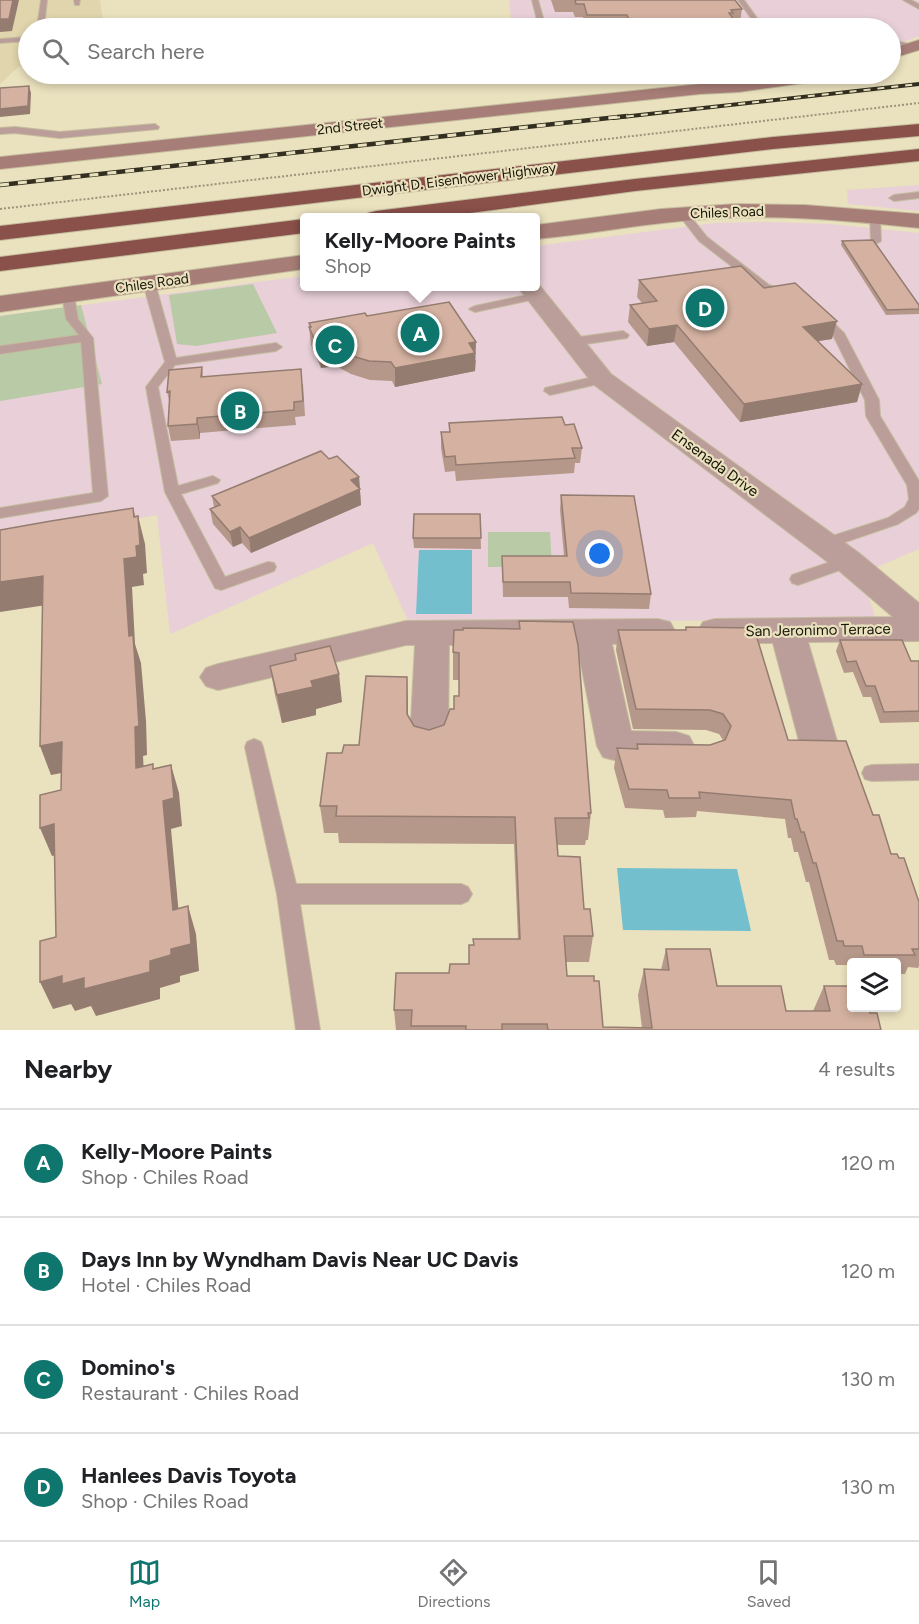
<!DOCTYPE html>
<html lang="en">
<head>
<meta charset="utf-8">
<style>
  body { margin:0; font-family:Figtree,sans-serif; background:#f2f2f2; color:#202124 }
  .controls { position:absolute; right:18px; bottom:18px; display:grid; overflow:hidden; border-radius:6px; box-shadow:0 3px 9px #0003 }
  .controls button { width:54px; height:54px; display:grid; place-items:center; padding:0; border:0; border-bottom:2px solid #e0e0e0; background:#fff; color:#202124; font:30px sans-serif }
  .you { position:absolute; left:600px; top:554px; width:21px; height:21px; margin:-15px; border:4px solid #fff; border-radius:50%; background:#1a73e8; box-shadow:0 0 0 9px #1a73e833 }
  .badge { display:grid; place-items:center; width:39px; height:39px; border-radius:50%; background:#0f766e; color:#fff; font-size:20px; font-weight:700 }
  .pin { position:absolute; translate:-50% -50%; border:3px solid #fff; box-shadow:0 2px 6px #0006 }
  .popup { position:absolute; left:300px; top:213px; width:240px; height:78px; box-sizing:border-box; display:grid; place-content:center; border-radius:6px; background:#fff; filter:drop-shadow(0 2px 4px #0005); font-size:20px; white-space:nowrap; color:#757577 }
  .popup b { font-size:22px; color:#202124 }
  .popup::after { content:''; position:absolute; left:50%; top:100%; margin-left:-12px; border:12px solid transparent; border-top-color:#fff }
  .list { margin:0; padding:0; list-style:none }
  h2 { display:flex; justify-content:space-between; align-items:center; height:78px; margin:0; padding:0 24px; font-size:26px }
  h2 small { font-size:20px; font-weight:400; color:#757577 }
  .list li { display:grid; grid-template-columns:39px 1fr auto; gap:18px; align-items:center; box-sizing:border-box; height:108px; padding:0 24px; border-top:2px solid #e0e0e0 }
  .list b { display:block; font-size:22px; white-space:nowrap }
  .list p { margin:0; font-size:20px; white-space:nowrap; color:#757577 }
  .list em { font-size:20px; font-style:normal; color:#757577 }
  .icon { flex:none; width:33px; height:33px; fill:none; stroke:currentColor; stroke-width:2; stroke-linecap:round; stroke-linejoin:round }
  .map { position:relative; flex:none; width:919px; height:1030px; overflow:hidden }
  .search { position:absolute; background:#fff; box-shadow:0 3px 9px #0003; left:18px; right:18px; top:18px; height:66px; display:flex; align-items:center; gap:15px; box-sizing:border-box; padding:0 21px; border-radius:33px; color:#757577; font-size:22px }
  .sheet { height:510px; background:#fff }
  nav { display:flex; justify-content:space-around; align-items:center; box-sizing:border-box; height:84px; border-top:2px solid #e0e0e0; background:#fff; font-size:16px; color:#757577 }
  nav a { display:grid; justify-items:center; gap:3px }
  nav .on { color:#0f766e }
  .map>svg:first-child { display:block }
  .commercial { fill:#e8cfd8 }
  .built { fill:#e0d5ac }
  .green { fill:#b9caa6 }
  .water { fill:#73bfce }
  .lines { fill:none; stroke-linecap:round; stroke-linejoin:round }
  .lane-casing { stroke:#c4bc9d; stroke-width:2 }
  .street-casing { stroke:#c4bc9d; stroke-width:2 }
  .secondary-casing { stroke:#c4bc9d; stroke-width:2 }
  .highway-casing { stroke:#c4bc9d; stroke-width:2 }
  .path { stroke:#999379; stroke-width:2; stroke-dasharray:2 2; stroke-linecap:butt }
  .lane { fill:#bb9e9a; fill-rule:evenodd }
  .street { fill:#bb9e9a; fill-rule:evenodd }
  .secondary { fill:#a77d77; fill-rule:evenodd }
  .highway { fill:#8a504a; fill-rule:evenodd }
  .rail-far1-casing { stroke:#332f20; stroke-width:4 }
  .rail-casing { stroke:#332f20; stroke-width:4.5 }
  .rail-far1 { stroke:#eae1be; stroke-width:2; stroke-dasharray:7; stroke-linecap:butt }
  .rail { stroke:#eae1be; stroke-width:3; stroke-dasharray:9; stroke-linecap:butt }
  .wall { fill:#b6988a }
  .shaded-wall { fill:#947c70 }
  .building { fill:#d4b1a0; stroke:#947c70; stroke-width:1.5 }
  .labels { text-anchor:middle; stroke-width:4.5; stroke-linejoin:round; paint-order:stroke }
  .far-street-label { font-size:14px; fill:#171408; stroke:#eae1be }
  .street-label { font-size:15px; fill:#171408; stroke:#eae1be }
</style>
</head>
<body>
<div class="map">
<svg width="919" height="1030" viewBox="0 0 919 1030">
  <rect width="100%" height="100%" fill="#eae1be"/>
  <path class="commercial" d="M509 0H919V36L891 47 890 28H512Z
    M919 185V211L848 204 847 190Z
    M767 222 830 224 919 233V549L861 574 876 619 409 623 373 543 170 634 157 515 0 543V316L304 276V286H536V246L715 223Z"/>
  <path class="built" d="M0 0H100L104 28H28V58L0 84Z"/>
  <path class="green" d="M253 284 277 333 196 346 177 344 169 295Z
    M81 305 102 384 0 401V316Z
    M488 532H550L552 567H488Z"/>
  <path class="water" d="M419 550H472V614H416Z
    M617 868 737 869 751 931 623 930Z"/>
  <g class="lines">
    <g class="lane-casing">
      <path id="lane" d="M41 0H47L44 28H37Z
        M74 0H80L79 5H75Z
        M532 0H538L546 28H539Z
        M738 0H744L764 28H758Z
        M903 0H911L919 4V9Z
        M28 37V41L0 43V39Z
        M890 40 914 45 915 47 911 49 890 44Z
        M155 124 159 127 158 129 60 138 15 133 0 134V128L15 127 60 132Z
        M919 192V198L894 201 889 198 894 195Z
        M679 212H687L707 237 769 285 791 291V295L761 289 699 241 678 214Z
        M875 213 880 216 881 241 876 244 871 241 870 216Z
        M149 280 155 283 176 358 276 343 282 347 276 351 175 365 158 387 178 486 213 476 220 480 218 483 181 494 225 577 268 562 274 563 276 567 274 571 221 590 215 588 213 584 165 492 146 387 165 362 143 283Z
        M68 292 74 295 78 319 93 338 108 496 101 501 0 518V508L93 493 81 342 0 354V346L79 335 66 319 62 295Z
        M536 293 540 294V298L475 312 469 309 475 306Z
        M820 312 824 314 844 333 879 400 880 416 919 481V509L916 513 898 524 825 549 820 548 817 544 820 540 888 518 905 507 909 499 907 485 866 416 865 400 833 335 814 316Z
        M623 331 629 335 627 338 572 346 566 342 572 338Z
        M602 375 607 376 608 379 607 382 550 395 544 391 545 388Z
        M848 556 854 557 856 561 854 565 798 585 792 583 790 579 792 575Z
        M254 739 261 742 263 747 296 884H461L468 887 472 894 468 901 461 904H300L320 1030H296L277 894 245 747 247 742Z
        M919 764V780L872 781 865 779 862 773 865 767 872 765Z"/>
    </g>
    <g class="street-casing">
      <path id="street" d="M536 281 611 374 859 553 919 603V641L808 642 837 741 831 752 818 756 805 752 799 741 773 643H715L703 640 698 631 703 622 715 619 893 617 837 569 593 384 517 286H536Z
        M658 619 670 622 675 631 670 640 658 643 612 644 631 731 676 732 689 736 695 747 689 758C665 766 627 765 603 757L597 746 577 644 449 645 448 740 442 751 429 755 416 751 410 740 415 645H406L218 690 206 686 200 677 206 668 218 664 406 621Z"/>
    </g>
    <g class="secondary-casing">
      <path id="secondary" d="M919 40V50L890 59V49Z
        M800 74H843L840 78 834 79 739 92 700 94 0 169V157L700 84 739 82Z
        M736 204 805 205 919 214V228C849 221 779 214 709 219 650 222 593 234 536 239V225L661 209Z
        M304 255V269L0 312V296Z"/>
    </g>
    <g class="highway-casing">
      <path id="highway" d="M919 124V136L773 149 0 240V226L773 137Z
        M919 149V161L635 191 432 218H365L368 213 376 211 635 179Z
        M304 219V233L0 271V257Z"/>
    </g>
    <path class="path" d="M0 209 919 103"/>
    <use href="#lane" class="lane"/>
    <use href="#street" class="street"/>
    <use href="#secondary" class="secondary"/>
    <use href="#highway" class="highway"/>
    <g class="rail-far1-casing">
      <path id="rail-far1" d="M613 118 919 84"/>
    </g>
    <g class="rail-casing">
      <path id="rail" d="M0 185 627 116"/>
    </g>
    <use href="#rail-far1" class="rail-far1"/>
    <use href="#rail" class="rail"/>
  </g>
  <path class="wall" d="M551 0H735L742 9 740 22H735L734 28H586L583 17H575L573 12H555Z
    M842 241 919 305V314L886 315 841 245Z
    M639 280 764 288 832 339 818 341 862 384 857 402 740 422 674 342 647 346 628 322 630 305 642 303 637 297Z
    M367 316 476 360 475 371 395 387 392 381 370 380 351 374 336 366 321 368 311 345 309 327H310L309 323Z
    M202 367 203 376 303 384 305 416 295 417 296 425 200 433V439L171 441 168 426 170 404 167 392Z
    M449 423 565 425 582 448 580 463H575L574 473 456 481 455 471 445 472 441 448V432H449Z
    M329 459 359 477 361 505 251 553 242 543 233 547 213 524 210 509 214 507 212 496Z
    M561 495 651 594 649 609 569 608 568 597H503L502 556H564L560 510Z
    M480 514 481 549 414 548 413 538Z
    M519 621 591 813 588 840H586L585 845H557L558 856 584 909 593 936 589 962H566L567 976 603 1027 642 1028 638 995 644 969 661 970 666 949 717 986 786 1011H813L824 986 870 1013 881 1030H396L394 1010 449 973 469 964 473 945 518 939 514 844 339 843 338 833H324L320 806 342 753 359 745 408 704V716L414 726 429 730 444 725 454 709 459 696V680H453V652L519 629Z
    M686 627 788 740 873 815 891 854 919 902V966L918 968 908 967 905 974H897V963H852V965H836L834 960H829L809 882H806L798 852H794L791 838H788L785 819 697 811 696 817 665 818 663 810 625 808 614 768 617 748 636 749 637 744 710 745 723 740 719 734 706 730 633 729 616 650 618 630H685Z
    M840 640 911 661H919V722L880 723 871 697H863L853 672 844 673 836 651Z
    M295 654 342 702 316 709V715L282 723 275 695 270 666 296 660Z"/>
  <path class="shaded-wall" d="M13 0H19L12 31 0 32V19Z
    M29 86 31 93 30 114 0 117V109Z
    M837 321 832 339 799 344 803 327Z
    M677 325 674 342 647 346 649 329Z
    M476 342 475 371 395 387V368L469 343Z
    M335 347 336 366 321 368 319 350Z
    M862 384 857 402 740 422 744 404Z
    M197 418 200 433V439L197 424Z
    M359 477 361 505 251 553 249 538 351 480Z
    M133 508 140 536 138 516 145 544 147 573 143 574 144 585 132 587 135 644 141 663 146 721 147 755 143 756 145 796 136 768 124 559 134 517Z
    M240 527 242 543 233 547 230 532Z
    M43 576 53 604 0 612V582Z
    M339 674 342 702 316 709V715L282 723 277 695 311 681Z
    M407 677 408 704V741L407 714Z
    M62 742 72 771 51 775 40 746Z
    M171 765 179 793 182 826 171 829 181 937 173 910 163 801Z
    M54 824 66 853 52 856 40 828Z
    M188 906 196 934 199 971 180 976V982L160 988V999L96 1016 91 1006 75 1011 71 1004 53 1009 40 982 62 976 150 961 171 949Z"/>
  <path class="building" d="M0 0H13L9 19H0Z
    M575 0H735L742 9 731 10 733 13H729L735 21 630 22 627 15H587L584 4H576Z
    M29 86 28 106 0 109V88Z
    M873 240 919 305V309L887 310 842 241Z
    M741 266 764 288 795 283 837 321 803 327 862 384 744 404 677 325 649 329 630 305 657 301 639 280Z
    M449 302 476 342 469 343 475 353 395 368 391 362 369 361 349 355 335 347 319 350 309 327H311L309 323 365 313 367 316Z
    M202 367 201 377 301 369 303 401 294 402V410L197 418V424L168 426 170 391 167 392 169 370Z
    M562 417 565 425 574 424 582 448H572L575 458 456 465 455 456 445 457 441 432H450L449 423Z
    M321 451 329 459 337 456 359 477 351 480 360 489 249 538 240 527 230 532 210 509 220 505 212 496Z
    M561 495 634 496 651 594 571 593 570 582H503L502 556H567Z
    M133 508 134 517 138 516 140 545 136 546 137 557 124 559 129 636 133 635 137 693 139 726 135 727 136 768 153 764V769L171 765 174 798 163 801 173 910 188 906 191 944 171 949V955L150 961V972L84 989V978L62 984V976L40 982V941L56 937 54 824 40 828V795L61 790 62 742 40 746 43 576 0 582V530L51 521Z
    M414 514H480L481 538H413Z
    M519 621 573 622 578 645 591 813H588L589 818H555L558 856 580 857 584 909H590L593 936H564L567 976H594V981H599L603 1027 652 1028 644 969 669 970 666 949H710L717 986H781L786 1011H830L824 986H852V1008H868L870 1013H877L881 1030H548L547 1024H502V1030H466V1026H411L412 1010H394L396 973H449L450 964H469V945H474L473 939H520L515 817 336 816 337 806H320L327 753H342L344 745H359L366 676 407 677V714L414 726 429 730 444 725 450 709H454V696H459V653L453 652 454 630H463V628L520 629Z
    M686 627 754 628 788 740 846 741 873 815H879L891 854H897L899 858H904L919 902V949H912L915 955H864L862 946H844L843 941H837L816 863H813L804 832H801L797 819H795L791 800 699 792 700 798H669L667 790 629 789 617 748 638 749 637 744 710 745 725 740 731 726 723 714 710 710 636 709 618 630H686Z
    M840 640H902L911 661H919V711L884 712 875 686H866L856 661 847 662Z
    M330 646 339 674 311 681 313 687 277 695 270 666 296 660 295 654Z"/>
  <g class="labels">
    <g class="far-street-label">
      <text transform="translate(350 126) rotate(-6)" y="5">2nd Street</text>
      <text transform="translate(459 179) rotate(-7)" y="5">Dwight D. Eisenhower Highway</text>
      <text transform="translate(727 212) rotate(-2)" y="5">Chiles Road</text>
      <text transform="translate(152 283) rotate(-8)" y="5">Chiles Road</text>
    </g>
    <g class="street-label">
      <text transform="translate(715 463) rotate(36)" y="5">Ensenada Drive</text>
      <text transform="translate(818 630) rotate(-1)" y="5">San Jeronimo Terrace</text>
    </g>
  </g>
</svg>
<div class="controls">
<button><svg class="icon" aria-label="layers" viewBox="0 0 24 24"><path d="M12 4l9 5-9 5-9-5zM3 14l9 5 9-5"/></svg></button>
</div>
<div class="you"></div>
<div class="pin badge" style="left:420px;top:333px">A</div>
<div class="popup"><b>Kelly-Moore Paints</b>Shop</div>
<div class="pin badge" style="left:240px;top:411px">B</div>
<div class="pin badge" style="left:335px;top:345px">C</div>
<div class="pin badge" style="left:705px;top:308px">D</div>
<div class="search"><svg class="icon" aria-label="search" viewBox="0 0 24 24"><circle cx="10" cy="10" r="6"/><path d="M15 15l6 6"/></svg>Search here</div>
</div>
<section class="sheet">
<h2>Nearby<small>4 results</small></h2>
<ul class="list">
<li><span class="badge">A</span><div><b>Kelly-Moore Paints</b><p>Shop · Chiles Road</p></div><em>120 m</em></li>
<li><span class="badge">B</span><div><b>Days Inn by Wyndham Davis Near UC Davis</b><p>Hotel · Chiles Road</p></div><em>120 m</em></li>
<li><span class="badge">C</span><div><b>Domino's</b><p>Restaurant · Chiles Road</p></div><em>130 m</em></li>
<li><span class="badge">D</span><div><b>Hanlees Davis Toyota</b><p>Shop · Chiles Road</p></div><em>130 m</em></li>
</ul>
</section>
<nav>
<a class="on"><svg class="icon" aria-label="map" viewBox="0 0 24 24"><path d="M3 6l6-2 6 2 6-2v14l-6 2-6-2-6 2zM9 4v14M15 6v14"/></svg>Map</a>
<a><svg class="icon" aria-label="directions" viewBox="0 0 24 24"><path d="M12 3l9 9-9 9-9-9zM9 14v-3h6M13 9l2 2-2 2"/></svg>Directions</a>
<a><svg class="icon" aria-label="saved" viewBox="0 0 24 24"><path d="M7 4h10v16l-5-4-5 4z"/></svg>Saved</a>
</nav>
</body>
</html>
